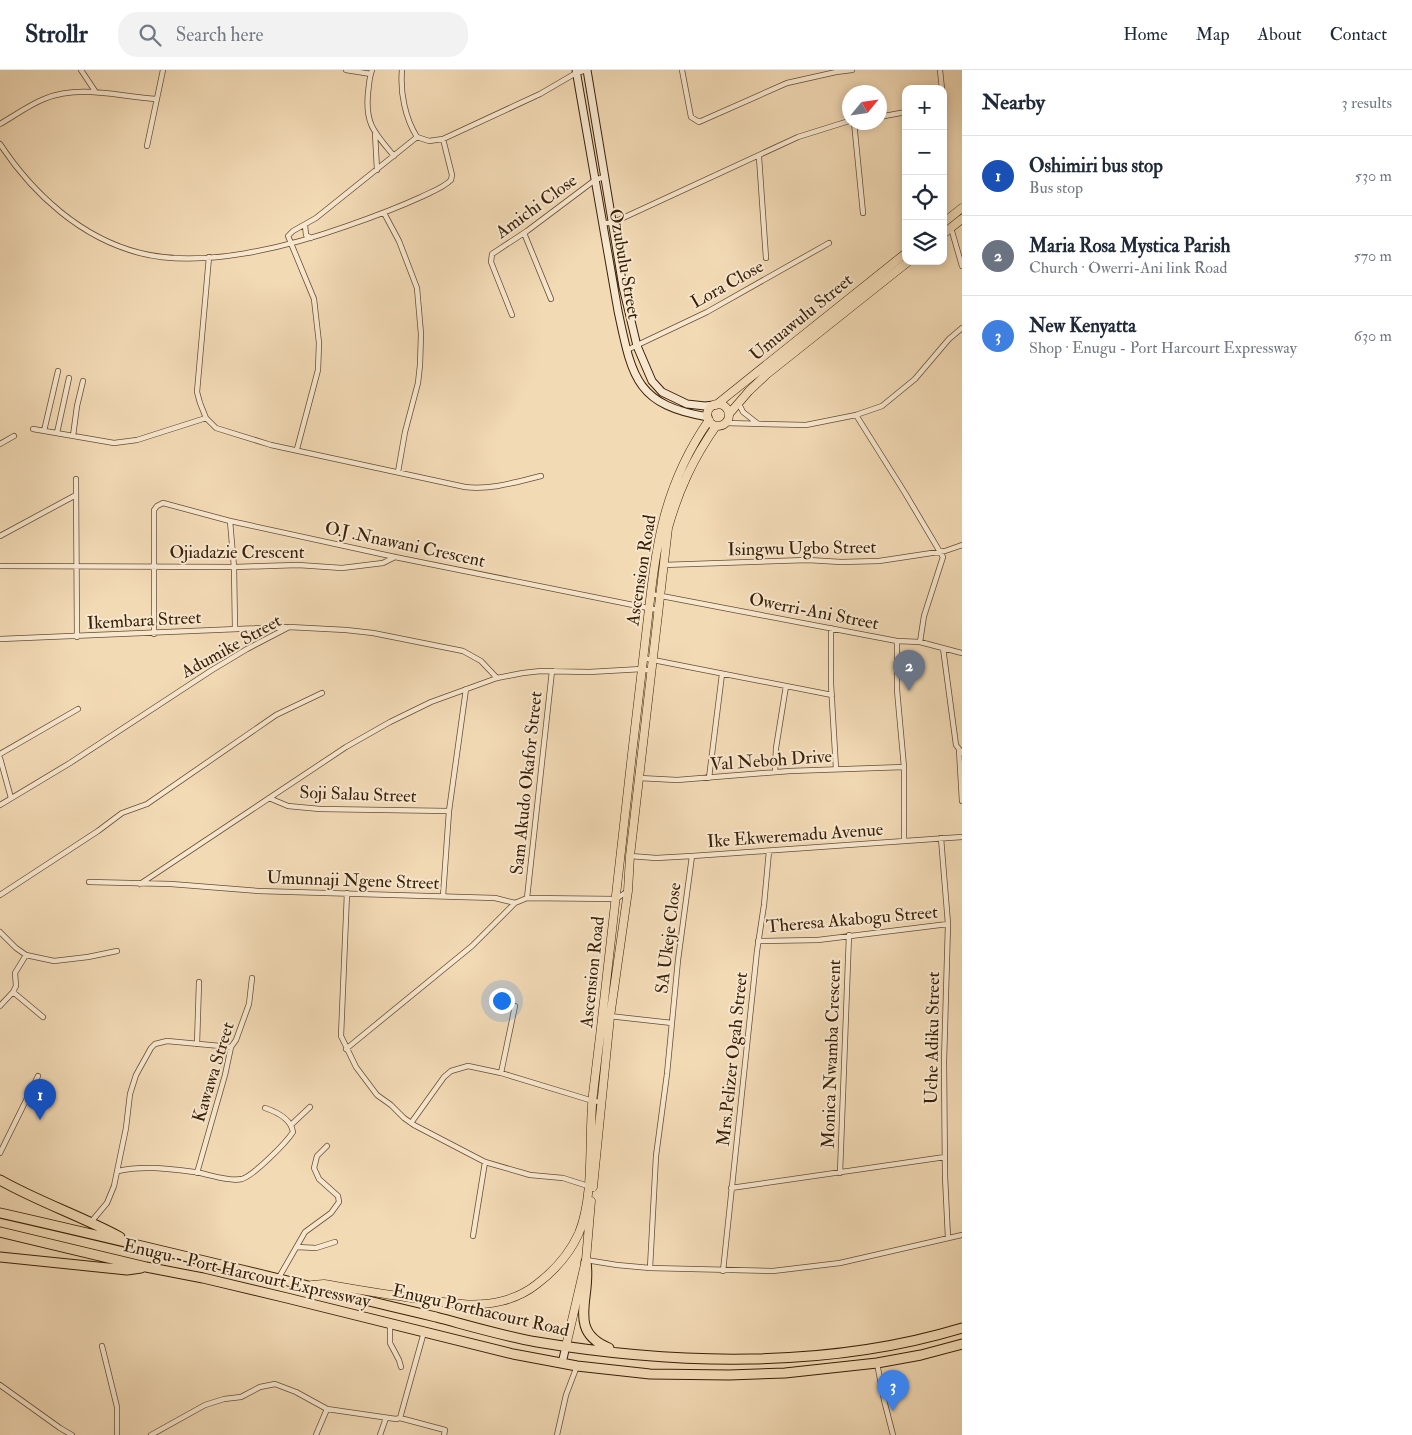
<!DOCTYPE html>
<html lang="en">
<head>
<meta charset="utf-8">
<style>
  body { margin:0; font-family:"IM FELL Double Pica",serif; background:#f2f2f3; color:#1f2937 }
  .controls { position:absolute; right:15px; top:15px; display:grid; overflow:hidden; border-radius:10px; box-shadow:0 2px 8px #0003 }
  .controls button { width:45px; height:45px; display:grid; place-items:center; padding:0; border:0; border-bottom:1px solid #e0e1e3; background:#fff; color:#1f2937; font:25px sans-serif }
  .compass { position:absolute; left:842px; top:15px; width:45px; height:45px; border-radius:50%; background:#fff; box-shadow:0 2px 8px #0003; rotate:61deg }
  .you { position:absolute; left:501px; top:930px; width:18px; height:18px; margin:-12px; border:4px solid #fff; border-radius:50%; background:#1a73e8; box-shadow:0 0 0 8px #1a73e833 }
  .badge { display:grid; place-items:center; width:32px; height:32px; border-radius:50%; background:#1a73e8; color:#fff; font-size:16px; font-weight:700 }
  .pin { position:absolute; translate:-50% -41px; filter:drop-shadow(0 1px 2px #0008) }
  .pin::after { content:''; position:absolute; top:26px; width:18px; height:15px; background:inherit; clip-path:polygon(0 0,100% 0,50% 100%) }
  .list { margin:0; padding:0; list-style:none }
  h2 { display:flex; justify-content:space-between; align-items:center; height:65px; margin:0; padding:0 20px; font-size:21px }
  h2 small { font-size:16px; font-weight:400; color:#747a83 }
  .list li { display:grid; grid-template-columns:32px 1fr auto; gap:15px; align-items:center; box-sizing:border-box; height:80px; padding:0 20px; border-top:1px solid #e0e1e3 }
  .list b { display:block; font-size:19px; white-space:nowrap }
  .list p { margin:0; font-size:16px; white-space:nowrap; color:#747a83 }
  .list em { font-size:16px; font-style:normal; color:#747a83 }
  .icon { flex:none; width:28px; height:28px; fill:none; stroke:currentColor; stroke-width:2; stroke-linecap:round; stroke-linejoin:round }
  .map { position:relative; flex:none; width:962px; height:1365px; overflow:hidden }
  header { display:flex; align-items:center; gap:30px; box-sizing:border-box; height:70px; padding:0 25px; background:#fff; border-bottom:1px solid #e0e1e3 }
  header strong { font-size:24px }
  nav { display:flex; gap:28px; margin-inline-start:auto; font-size:18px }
  .search { width:350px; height:45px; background:#f2f2f3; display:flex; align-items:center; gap:12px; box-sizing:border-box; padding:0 18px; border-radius:20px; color:#747a83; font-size:19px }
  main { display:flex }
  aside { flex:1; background:#fff }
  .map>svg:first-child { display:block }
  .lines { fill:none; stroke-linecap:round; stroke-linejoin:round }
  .street-casing { stroke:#674e33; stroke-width:6 }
  .secondary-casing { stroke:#392008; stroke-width:9 }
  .primary-casing { stroke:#392008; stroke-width:9 }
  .highway-casing { stroke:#392008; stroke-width:11 }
  .street { stroke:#f7e7cf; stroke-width:4.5 }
  .secondary { stroke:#f7e7cf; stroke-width:7 }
  .primary { stroke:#f2dab5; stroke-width:8 }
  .highway { stroke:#f2dab5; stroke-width:9 }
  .labels { text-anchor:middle; stroke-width:4; stroke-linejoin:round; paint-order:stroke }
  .street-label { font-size:18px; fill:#392008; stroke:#f7e7cf }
</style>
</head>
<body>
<header>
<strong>Strollr</strong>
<div class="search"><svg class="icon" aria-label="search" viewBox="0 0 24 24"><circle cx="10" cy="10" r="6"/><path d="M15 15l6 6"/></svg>Search here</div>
<nav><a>Home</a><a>Map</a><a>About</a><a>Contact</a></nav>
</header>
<main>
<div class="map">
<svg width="962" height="1365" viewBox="0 0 962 1365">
  <rect width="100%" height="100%" fill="#f2dab5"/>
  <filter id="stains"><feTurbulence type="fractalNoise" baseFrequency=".004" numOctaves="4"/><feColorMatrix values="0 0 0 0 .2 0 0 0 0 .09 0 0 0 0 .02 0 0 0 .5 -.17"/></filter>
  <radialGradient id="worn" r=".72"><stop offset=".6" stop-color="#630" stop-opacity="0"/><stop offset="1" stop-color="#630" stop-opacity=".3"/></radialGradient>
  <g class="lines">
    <g class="street-casing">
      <path id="street" d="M81 0 95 21
        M346 0 371 4
        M372 0C369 8 369 16 368 23 365 55 375 63 394 86
        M402 0C400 22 405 48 417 67L429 71 443 69 540 24 576 3 587 0
        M682 0 691 47 699 52 787 13 836 2 852 0
        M940 0 942 19
        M943 27V29
        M879 47 906 42
        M854 52 863 143
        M0 54C14 46 29 35 44 29 81 14 119 27 156 29
        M375 63 377 100
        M0 74C33 124 81 168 140 183 203 199 288 177 347 156 373 147 397 138 421 127 431 122 443 118 451 110L452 105 443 69
        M147 76 163 0
        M759 87 766 188
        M384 143 399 171 417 218 421 264 420 295 418 313 405 362 398 402
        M602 153H612L798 67 849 51
        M305 155 306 165 311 168
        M951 158 962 196
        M524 163 551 229
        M209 187 197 322 200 333 206 348 216 358 271 375 465 417C492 420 516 412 541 406
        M512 245 491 192 492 184 527 161 595 110 604 107
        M627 280 707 242 829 173
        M738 332 743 342 757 353
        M856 345 905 423 943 487 924 546 920 572
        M725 353 806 355 856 345 882 336 915 309 949 269 962 258
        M33 359 114 373 137 370 206 348
        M44 361 58 301
        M57 363 69 308
        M73 366 77 336 83 311
        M0 374 14 366
        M297 379 318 300 319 273 314 229 288 166 293 161 316 148 417 67
        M76 409 77 567
        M230 451 234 497 235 559
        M0 466 76 425
        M663 495 808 490 841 492 879 491 945 481 962 475
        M0 496 234 497 298 495 342 498 383 493 395 487
        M651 524 897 571 920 572 962 583
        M831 558V614L836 699
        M154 564V440L157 436 163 433 230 451 395 487 658 540
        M0 569 286 557
        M897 571V620L904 697V770
        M943 578 956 675 962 683
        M643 588 832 625
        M959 680 962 731
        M0 684 78 639
        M0 688 11 728
        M775 702 776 678 786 616
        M639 708 677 710 790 701 904 697
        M709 708 722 604
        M269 728 288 736 320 739 449 741
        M0 735 70 693 212 600 247 579 289 557 346 560 373 563 463 581 481 591 497 608
        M941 768 948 854 944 992 945 1106 948 1168
        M630 786 656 788 692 786 962 767
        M89 812 171 814 258 821 495 828 515 833 527 828 616 829 628 821
        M140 814 346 677 390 652 431 632 497 608 523 603 541 601 589 602 642 599 651 601
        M347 823 341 966 356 997 377 1025 391 1035 404 1048 414 1055 485 1092 530 1105 563 1108 588 1116
        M0 825 98 761 122 743 147 734 276 645 322 623
        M443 826 449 741 466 619
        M527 828 552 601
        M0 862 16 878 26 885 15 903 16 916 13 922 0 936
        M758 871 818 870 948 854
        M26 885 54 891 88 887 117 881
        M13 922 43 947
        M609 946 672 953
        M197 974 199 912
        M346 979 472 876 515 833
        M501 1003 515 936
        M411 1053 444 1007 451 1001 468 996 501 1003 593 1031 601 1032
        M292 1054 310 1037
        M0 1083 38 1006
        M118 1101C142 1095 171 1099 195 1102 208 1104 229 1112 242 1109 254 1105 286 1073 293 1062 291 1049 277 1042 265 1038
        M197 1103 225 1005 231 977 236 970 249 934 252 908
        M840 1103 849 865
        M731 1118 945 1087
        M91 1152 107 1133 114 1116 126 1058 130 1024 136 1005 151 978 155 974 167 971 231 977
        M473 1166 485 1092
        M297 1177 316 1178 335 1172
        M586 1190 617 1195 650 1198 773 1201 840 1193 962 1165
        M650 1198 656 1086 667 1004 678 890 692 786
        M723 1201 757 881 764 835 769 781
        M278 1209 305 1162 331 1143 339 1132 338 1126 319 1109 314 1098 317 1086 327 1076
        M390 1254V1273L399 1290 401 1297
        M102 1276 117 1337V1365
        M877 1293 884 1330 893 1365
        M0 1315 60 1358 72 1365
        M400 1348 424 1262
        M151 1365 205 1335 224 1329 241 1327 260 1317 275 1314 296 1322 327 1339 396 1349 400 1348 445 1360 444 1365
        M316 1365 327 1339
        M380 1365 386 1348
        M557 1365 566 1325 577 1296"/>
    </g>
    <g class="secondary-casing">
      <path id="secondary" d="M576 0 618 241C632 306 635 335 708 347
        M587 0 623 217 637 276 652 311 662 322 687 334 705 336 714 335
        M562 1293 566 1276"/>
    </g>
    <g class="primary-casing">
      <path id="primary" d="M943 153 962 138
        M943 164 962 149
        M707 345a11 11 0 1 1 22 0a11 11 0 1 1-22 0Z
        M716 335 906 183
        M729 344 749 321 767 304 909 191
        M593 1117 610 947 628 821 630 786 668 458C679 419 693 389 716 356
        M312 1215 324 1214C361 1220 398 1227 435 1231 457 1234 479 1237 502 1231 514 1228 527 1222 537 1214 554 1201 570 1183 579 1163 595 1123 588 1067 593 1024 607 911 619 798 632 684 637 642 642 599 647 556 656 477 662 418 709 350
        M566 1276 586 1190 591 1131"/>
    </g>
    <g class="highway-casing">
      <path id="highway" d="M0 1110C39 1132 81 1146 120 1167
        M0 1143C115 1169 230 1197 345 1225 376 1233 406 1240 436 1247 470 1256 503 1266 537 1272 675 1295 827 1299 962 1258
        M0 1162 146 1197 203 1208 287 1228 513 1284 577 1296 650 1304 729 1305 785 1303 877 1293 921 1285 962 1274
        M0 1187 127 1200 141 1198
        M586 1192C592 1227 566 1261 609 1278"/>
    </g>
    <use href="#street" class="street"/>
    <use href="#secondary" class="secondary"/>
    <use href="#primary" class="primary"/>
    <use href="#highway" class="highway"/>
  </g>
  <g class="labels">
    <g class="street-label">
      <text transform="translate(536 136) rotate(-36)" y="6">Amichi Close</text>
      <text transform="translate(625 194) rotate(80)" y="6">Ozubulu Street</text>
      <text transform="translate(727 214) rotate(-29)" y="6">Lora Close</text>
      <text transform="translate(801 247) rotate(-39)" y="6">Umuawulu Street</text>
      <text transform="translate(405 474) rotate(12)" y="6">O.J .Nnawani Crescent</text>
      <text transform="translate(802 478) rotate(-1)" y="6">Isingwu Ugbo Street</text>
      <text x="237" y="488">Ojiadazie Crescent</text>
      <text transform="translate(641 500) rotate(-81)" y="6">Ascension Road</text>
      <text transform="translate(814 541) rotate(11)" y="6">Owerri-Ani Street</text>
      <text transform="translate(144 550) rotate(-3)" y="6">Ikembara Street</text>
      <text transform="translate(231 576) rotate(-29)" y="6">Adumike Street</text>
      <text transform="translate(771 690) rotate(-4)" y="6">Val Neboh Drive</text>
      <text transform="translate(526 713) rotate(-84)" y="6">Sam Akudo Okafor Street</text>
      <text transform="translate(358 724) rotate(2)" y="6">Soji Salau Street</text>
      <text transform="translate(795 765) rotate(-4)" y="6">Ike Ekweremadu Avenue</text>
      <text transform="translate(353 810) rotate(2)" y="6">Umunnaji Ngene Street</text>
      <text transform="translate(852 849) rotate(-5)" y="6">Theresa Akabogu Street</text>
      <text transform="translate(668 868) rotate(-83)" y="6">SA Ukeje Close</text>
      <text transform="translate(592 902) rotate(-84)" y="6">Ascension Road</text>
      <text transform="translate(932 968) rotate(-89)" y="6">Uche Adiku Street</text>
      <text transform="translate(831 984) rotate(-88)" y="6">Monica Nwamba Crescent</text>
      <text transform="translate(732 989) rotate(-84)" y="6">Mrs.Pelizer Ogah Street</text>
      <text transform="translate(213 1002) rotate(-73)" y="6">Kawawa Street</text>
      <text transform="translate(247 1203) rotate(13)" y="6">Enugu - Port Harcourt Expressway</text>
      <text transform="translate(481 1240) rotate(13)" y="6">Enugu Porthacourt Road</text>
    </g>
  </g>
  <rect width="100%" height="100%" filter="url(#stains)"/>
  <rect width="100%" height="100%" fill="url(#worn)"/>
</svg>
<div class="controls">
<button>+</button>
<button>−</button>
<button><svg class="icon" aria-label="locate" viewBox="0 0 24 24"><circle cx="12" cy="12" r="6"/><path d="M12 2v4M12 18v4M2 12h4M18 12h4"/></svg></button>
<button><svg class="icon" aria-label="layers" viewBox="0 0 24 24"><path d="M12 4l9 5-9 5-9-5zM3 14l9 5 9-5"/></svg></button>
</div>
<svg class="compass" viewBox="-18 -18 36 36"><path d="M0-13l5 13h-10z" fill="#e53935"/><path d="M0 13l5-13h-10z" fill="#747a83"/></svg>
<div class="you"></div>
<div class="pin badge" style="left:40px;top:1050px;background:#1a4fb4">1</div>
<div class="pin badge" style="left:909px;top:621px;background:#6b7280">2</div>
<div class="pin badge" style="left:893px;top:1341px;background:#3f7fe0">3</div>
</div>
<aside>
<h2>Nearby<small>3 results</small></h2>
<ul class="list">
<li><span class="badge" style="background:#1a4fb4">1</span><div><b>Oshimiri bus stop</b><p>Bus stop</p></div><em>530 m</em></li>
<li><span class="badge" style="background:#6b7280">2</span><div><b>Maria Rosa Mystica Parish</b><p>Church · Owerri-Ani link Road</p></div><em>570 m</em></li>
<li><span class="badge" style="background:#3f7fe0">3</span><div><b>New Kenyatta</b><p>Shop · Enugu - Port Harcourt Expressway</p></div><em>630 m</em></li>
</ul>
</aside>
</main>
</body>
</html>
